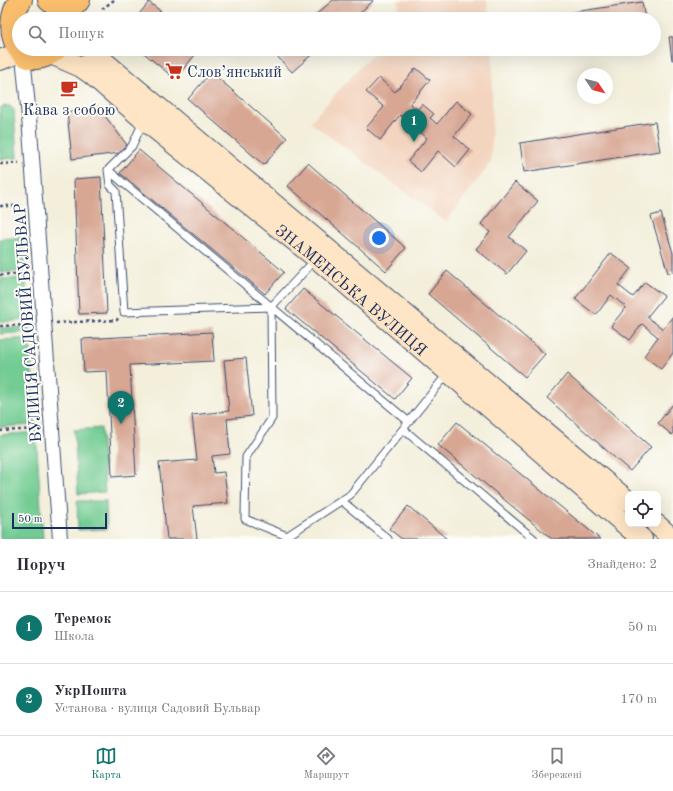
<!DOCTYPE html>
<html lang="uk">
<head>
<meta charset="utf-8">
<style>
  body { margin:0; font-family:"Old Standard TT",serif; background:#f2f2f3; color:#2b2b33 }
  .controls { position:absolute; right:12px; bottom:12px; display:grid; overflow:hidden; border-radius:8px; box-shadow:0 4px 16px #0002 }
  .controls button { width:36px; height:36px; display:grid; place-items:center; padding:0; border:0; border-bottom:1px solid #e1e1e2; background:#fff; color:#2b2b33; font:20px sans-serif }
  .compass { position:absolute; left:577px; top:68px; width:36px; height:36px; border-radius:50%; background:#fff; box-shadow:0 4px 16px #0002; rotate:125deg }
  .scale { position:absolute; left:12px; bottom:10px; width:95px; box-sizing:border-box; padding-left:4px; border:2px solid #1b2f5e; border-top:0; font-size:11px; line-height:14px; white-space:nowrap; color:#1b2f5e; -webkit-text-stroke:3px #fdfcf7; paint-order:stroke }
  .you { position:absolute; left:379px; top:238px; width:14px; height:14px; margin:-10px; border:3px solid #fff; border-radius:50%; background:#1a73e8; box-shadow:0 0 0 6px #1a73e833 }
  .badge { display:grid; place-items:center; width:26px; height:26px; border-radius:50%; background:#0f766e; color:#fff; font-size:13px; font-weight:700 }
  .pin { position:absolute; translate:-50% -33px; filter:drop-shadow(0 1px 2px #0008) }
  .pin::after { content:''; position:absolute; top:21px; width:14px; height:12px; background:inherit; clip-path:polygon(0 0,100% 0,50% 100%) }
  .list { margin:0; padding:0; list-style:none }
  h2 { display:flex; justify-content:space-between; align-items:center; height:52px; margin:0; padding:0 16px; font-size:17px }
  h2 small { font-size:13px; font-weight:400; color:#7c7c81 }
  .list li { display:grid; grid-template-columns:26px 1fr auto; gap:12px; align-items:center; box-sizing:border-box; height:72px; padding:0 16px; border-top:1px solid #e1e1e2 }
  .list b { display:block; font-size:15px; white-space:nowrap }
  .list p { margin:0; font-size:13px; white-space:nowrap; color:#7c7c81 }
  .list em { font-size:13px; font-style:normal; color:#7c7c81 }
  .icon { flex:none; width:22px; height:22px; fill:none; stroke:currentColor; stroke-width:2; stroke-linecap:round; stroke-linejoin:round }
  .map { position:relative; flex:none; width:673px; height:539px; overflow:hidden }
  .search { position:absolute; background:#fff; box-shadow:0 4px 16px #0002; left:12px; right:12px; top:12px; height:44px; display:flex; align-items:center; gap:10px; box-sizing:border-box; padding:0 14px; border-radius:22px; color:#7c7c81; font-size:15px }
  .sheet { height:196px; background:#fff }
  nav { display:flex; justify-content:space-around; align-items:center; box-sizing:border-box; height:56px; border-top:1px solid #e1e1e2; background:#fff; font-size:11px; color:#7c7c81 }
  nav a { display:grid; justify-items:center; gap:2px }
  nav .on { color:#0f766e }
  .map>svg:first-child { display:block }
  .built { fill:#f3d4bf }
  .green { fill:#72cc93; stroke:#467e78 }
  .building { fill:#d8a794 }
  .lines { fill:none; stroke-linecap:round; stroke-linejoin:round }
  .lane-casing { stroke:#3b4c71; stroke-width:9 }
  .street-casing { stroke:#3b4c71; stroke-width:16 }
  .secondary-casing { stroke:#3b4c71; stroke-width:22 }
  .primary-casing { stroke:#3b4c71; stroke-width:24 }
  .path { stroke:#3b4c71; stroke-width:2.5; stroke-dasharray:3 3; stroke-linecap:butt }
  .lane { stroke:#fff; stroke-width:7 }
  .street { stroke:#fff; stroke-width:14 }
  .secondary { stroke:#fde5c5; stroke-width:20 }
  .primary { stroke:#fabe6d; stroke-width:22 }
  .labels { text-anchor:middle; stroke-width:4; stroke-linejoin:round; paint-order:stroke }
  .poi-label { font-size:16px; fill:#1b2f5e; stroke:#fdfcf7; text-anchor:start }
  .street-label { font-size:16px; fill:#1b2f5e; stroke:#fdfcf7 }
</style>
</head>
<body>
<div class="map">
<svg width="673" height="539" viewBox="0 0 673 539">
  <rect width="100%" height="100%" fill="#fdfcf7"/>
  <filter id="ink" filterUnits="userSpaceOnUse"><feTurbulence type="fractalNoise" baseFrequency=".025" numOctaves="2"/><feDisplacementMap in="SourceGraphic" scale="8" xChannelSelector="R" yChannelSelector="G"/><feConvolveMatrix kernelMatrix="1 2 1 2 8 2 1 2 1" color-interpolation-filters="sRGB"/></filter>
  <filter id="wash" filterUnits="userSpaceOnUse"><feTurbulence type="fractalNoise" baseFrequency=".012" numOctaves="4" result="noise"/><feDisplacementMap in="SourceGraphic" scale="16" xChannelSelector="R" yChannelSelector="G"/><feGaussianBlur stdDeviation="0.9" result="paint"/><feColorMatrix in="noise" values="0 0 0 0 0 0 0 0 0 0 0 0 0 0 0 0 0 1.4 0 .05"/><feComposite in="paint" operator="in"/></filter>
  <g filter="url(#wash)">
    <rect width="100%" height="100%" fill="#f3efdb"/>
    <path class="built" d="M398 0H487L489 19H398L399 15Z
      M377 49H493L491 162 446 222 310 122Z"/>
    <path class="green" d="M5 106H10L14 110 17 158 0 159V108Z
      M23 237 25 271 0 273V239Z
      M26 278 28 320 0 322V279Z
      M29 327V332L0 334V328Z
      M30 338 35 425 0 427V340Z
      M101 428 105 492 78 494 74 430Z
      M36 432 43 539H0V435Z
      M77 501H106L107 529 78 530Z"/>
    <g id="blocks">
      <path class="building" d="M333 0H372L373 1 353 19H311Z
        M149 2 164 14 170 19H135Z
        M642 2 645 19H532V18Z
        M669 37H673V60H672Z
        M139 49H200L175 79Z
        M276 49H318L292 72 273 52Z
        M416 68 430 80 410 104 418 109 422 104 434 114 430 118 437 124 456 101 472 114 454 136 470 150 456 167 438 151 421 172 408 161 427 138 418 130 414 134 407 128 411 124 400 115 380 140 366 128 384 107 366 92 379 78 395 92Z
        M211 72 287 138 264 165 188 99Z
        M99 108 127 145 120 153 72 159 67 112Z
        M655 122 660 151 524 172 520 143Z
        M139 150 284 272 265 294 120 173Z
        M308 163 406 248 386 271 288 186Z
        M101 177 107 313 79 314 74 179Z
        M515 182 538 201 509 237 526 251 507 274 476 249 490 232 481 224Z
        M661 213 673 253V272L668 273 651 216Z
        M611 253 631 268 618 285 633 297 645 282 664 296 647 317 663 329 673 316V353L661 369 644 356 658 337 642 324 630 340 611 326 626 307 611 295 596 315 575 299Z
        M447 271 545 354 525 377 428 294Z
        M303 289 412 378 395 399 286 309Z
        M212 332 214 361 130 365 136 475 112 477 107 371 84 372 82 339Z
        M246 358 252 416 227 419 230 454 212 456 214 473 224 472 228 503 193 506 197 539H167L159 463 197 460 192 415 229 411 224 360Z
        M567 374 651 447 630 471 547 398Z
        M673 404V433L672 435 658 423Z
        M457 422 600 539H552L438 445Z
        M408 506 447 539H402L389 529Z"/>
    </g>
  </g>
  <g filter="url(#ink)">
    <use href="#blocks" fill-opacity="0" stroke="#3b4c71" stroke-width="1"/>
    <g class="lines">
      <g class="lane-casing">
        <path id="lane" d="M143 122 132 146 108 170 110 185 116 191 124 312 271 307
          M108 170 409 422
          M403 429 534 539
          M342 501 388 539
          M287 536 245 519 246 457 272 418 271 307 316 259
          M288 538 287 536 350 495 448 373"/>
      </g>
      <g class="street-casing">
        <path id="street" d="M23 56 29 117 60 539"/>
      </g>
      <g class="secondary-casing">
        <g id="secondary">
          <path d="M89 49 628 501"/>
          <path id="s1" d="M51 54 81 67 91 74 144 120 316 258 642 539"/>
          <path d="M0 60 18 53"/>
          <path d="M656 524 673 539"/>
        </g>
      </g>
      <g class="primary-casing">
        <path id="primary" d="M21 0C0 24 19 80 56 49
          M49 0C56 5 61 10 64 19
          M64 17 79 0"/>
      </g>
      <path class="path" d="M102 9 114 0
        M0 164 19 163
        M0 206H23
        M0 275 27 273
        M56 323 117 320 118 318
        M0 326 33 325
        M0 431 39 429"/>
      <use href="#lane" class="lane"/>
      <use href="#street" class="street"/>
      <use href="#secondary" class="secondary"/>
      <use href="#primary" class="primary"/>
    </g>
  </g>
  <defs>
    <g id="supermarket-bare" transform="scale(1.38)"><path d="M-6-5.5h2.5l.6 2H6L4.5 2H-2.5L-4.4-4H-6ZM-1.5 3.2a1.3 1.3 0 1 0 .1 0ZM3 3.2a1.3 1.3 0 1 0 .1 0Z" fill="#c8321e" stroke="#fdfcf7" stroke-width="2.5" paint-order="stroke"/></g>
    <g id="cafe-bare" transform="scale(1.38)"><path d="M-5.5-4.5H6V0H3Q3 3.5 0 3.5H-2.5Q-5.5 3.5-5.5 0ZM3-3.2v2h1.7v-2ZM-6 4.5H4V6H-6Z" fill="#c8321e" stroke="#fdfcf7" stroke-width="2.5" paint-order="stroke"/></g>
  </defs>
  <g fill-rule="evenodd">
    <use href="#supermarket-bare" x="174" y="71"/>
    <use href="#cafe-bare" x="69" y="88"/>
  </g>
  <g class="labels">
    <g class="poi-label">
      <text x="187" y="77">Слов’янський</text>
      <text x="69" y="115" text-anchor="middle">Кава з собою</text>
    </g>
    <g class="street-label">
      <text dy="6" stroke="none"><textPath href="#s1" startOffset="383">ЗНАМЕНСЬКА ВУЛИЦЯ</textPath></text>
      <text transform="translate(27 323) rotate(-94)" y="6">ВУЛИЦЯ САДОВИЙ БУЛЬВАР</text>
    </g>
  </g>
</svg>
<div class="controls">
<button><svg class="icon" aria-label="locate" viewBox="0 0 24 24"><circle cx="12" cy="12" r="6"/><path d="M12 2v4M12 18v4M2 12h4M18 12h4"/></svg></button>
</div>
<svg class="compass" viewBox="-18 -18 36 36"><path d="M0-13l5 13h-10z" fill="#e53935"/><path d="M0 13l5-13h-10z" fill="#7c7c81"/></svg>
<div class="scale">50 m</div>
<div class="you"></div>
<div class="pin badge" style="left:414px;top:142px">1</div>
<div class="pin badge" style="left:121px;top:424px">2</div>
<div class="search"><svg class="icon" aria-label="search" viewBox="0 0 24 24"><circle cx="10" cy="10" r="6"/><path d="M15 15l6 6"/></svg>Пошук</div>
</div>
<section class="sheet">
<h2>Поруч<small>Знайдено: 2</small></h2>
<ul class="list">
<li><span class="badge">1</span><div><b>Теремок</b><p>Школа</p></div><em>50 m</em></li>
<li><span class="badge">2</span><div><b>УкрПошта</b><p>Установа · вулиця Садовий Бульвар</p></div><em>170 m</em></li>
</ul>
</section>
<nav>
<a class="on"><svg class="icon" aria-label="map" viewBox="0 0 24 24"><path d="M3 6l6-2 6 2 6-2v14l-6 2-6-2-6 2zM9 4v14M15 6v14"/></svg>Карта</a>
<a><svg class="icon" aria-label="directions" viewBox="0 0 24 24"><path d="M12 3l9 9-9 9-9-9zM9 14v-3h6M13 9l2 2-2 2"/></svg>Маршрут</a>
<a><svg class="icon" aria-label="saved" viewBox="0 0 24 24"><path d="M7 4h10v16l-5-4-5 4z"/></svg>Збережені</a>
</nav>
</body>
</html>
